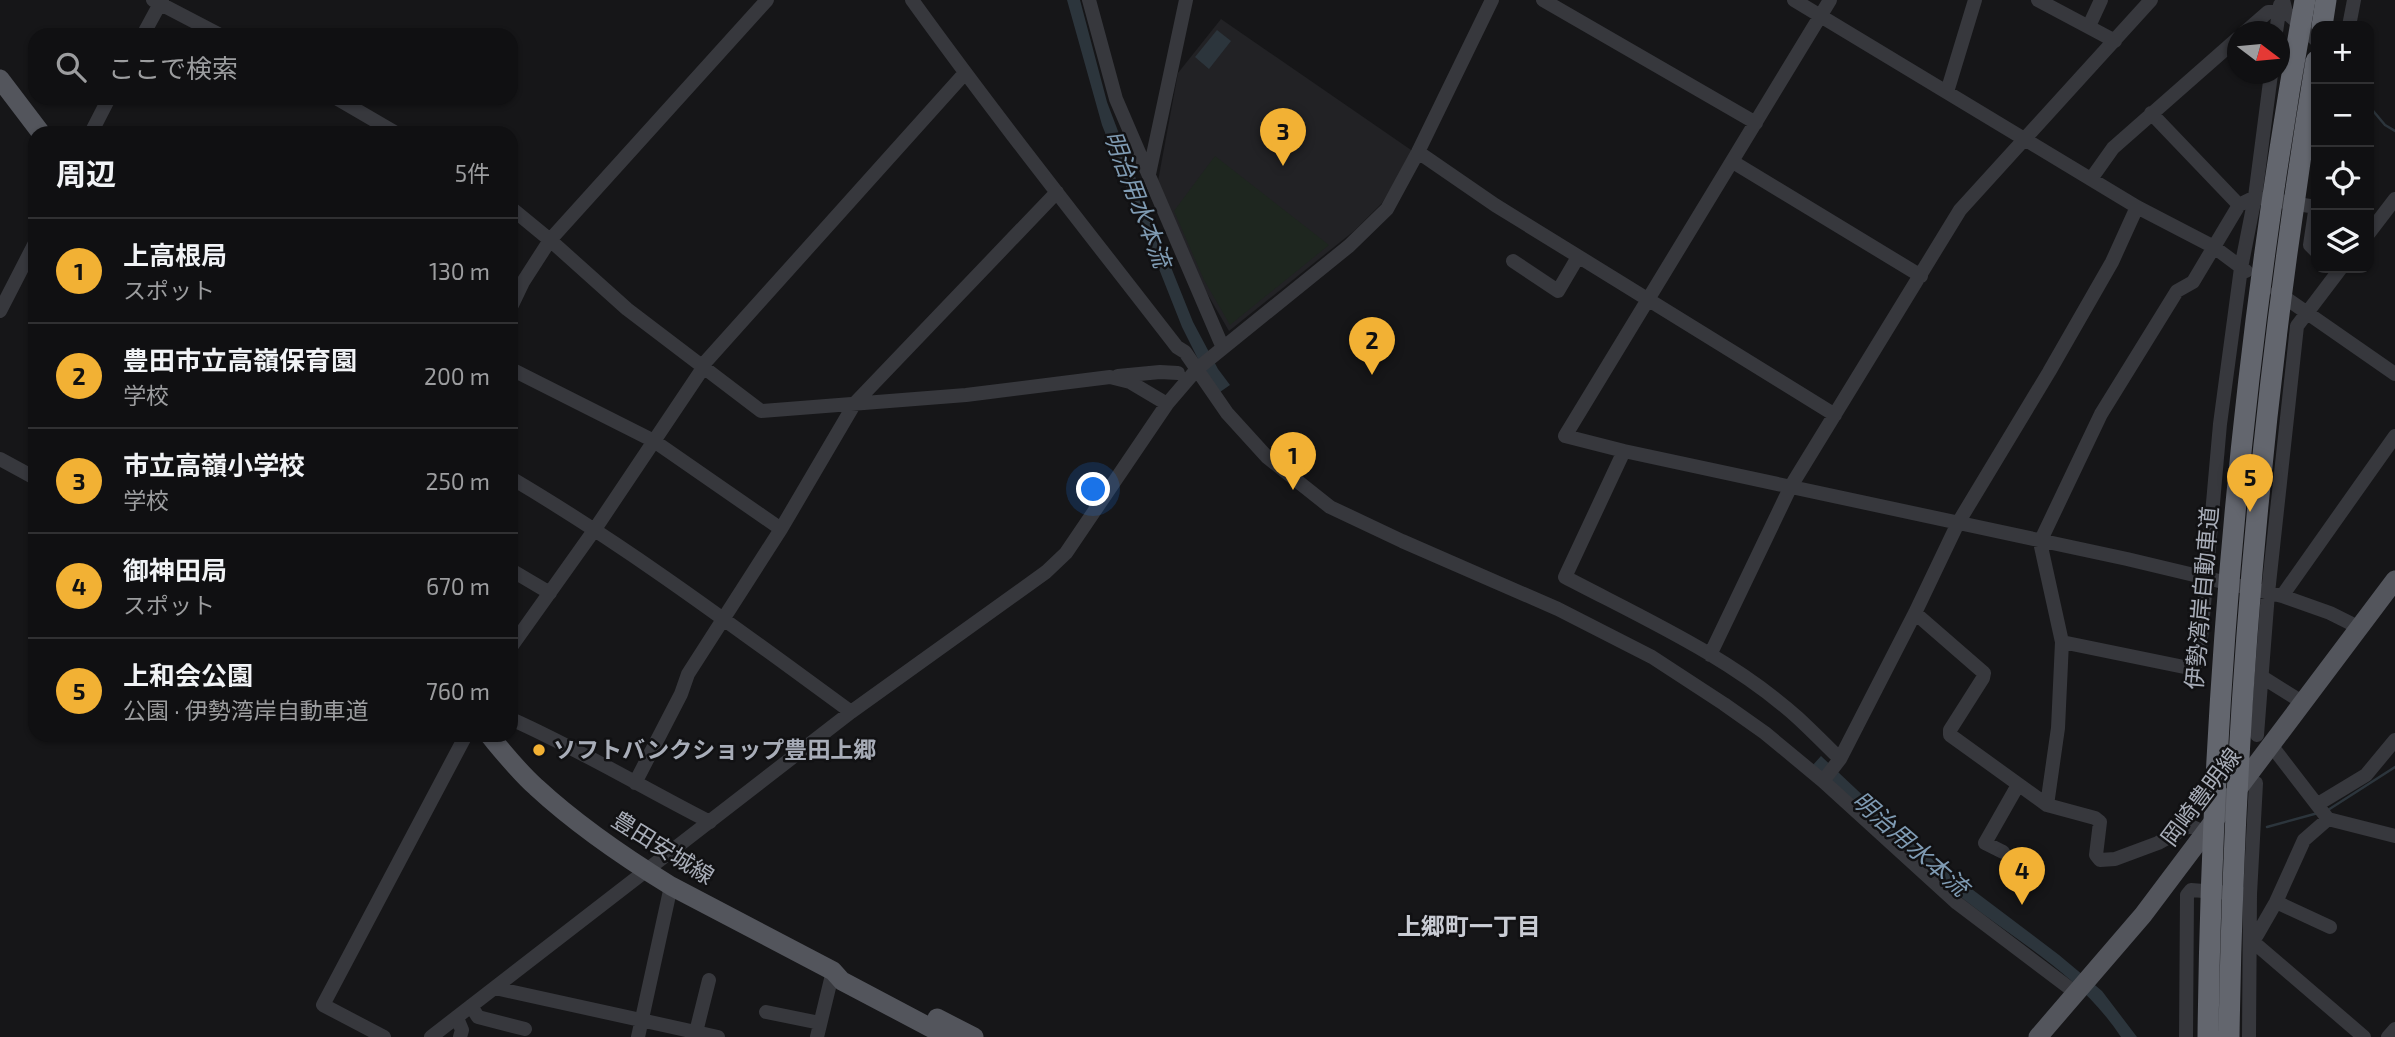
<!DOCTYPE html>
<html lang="ja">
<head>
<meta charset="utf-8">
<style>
  body { margin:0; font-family:"Exo 2","Noto Sans JP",sans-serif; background:#19191b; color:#f1f3f6 }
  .controls { position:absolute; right:21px; top:21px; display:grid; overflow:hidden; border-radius:14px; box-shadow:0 2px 5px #0004 }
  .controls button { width:63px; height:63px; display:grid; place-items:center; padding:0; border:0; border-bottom:2px solid #303032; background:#101012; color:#f1f3f6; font:35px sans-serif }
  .compass { position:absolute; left:2227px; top:21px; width:63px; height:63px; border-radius:50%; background:#101012; box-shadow:0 2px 5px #0004; rotate:106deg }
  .you { position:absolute; left:1094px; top:490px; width:24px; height:24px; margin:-18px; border:5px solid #fff; border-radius:50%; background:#1a73e8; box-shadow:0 0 0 10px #1a73e833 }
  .badge { display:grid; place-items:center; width:46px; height:46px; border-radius:50%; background:#f2b134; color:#111; font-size:23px; font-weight:700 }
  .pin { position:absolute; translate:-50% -58px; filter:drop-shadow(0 2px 4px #0008) }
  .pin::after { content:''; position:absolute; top:37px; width:24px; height:21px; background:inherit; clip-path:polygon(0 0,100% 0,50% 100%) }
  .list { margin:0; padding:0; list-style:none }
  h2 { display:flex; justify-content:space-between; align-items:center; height:91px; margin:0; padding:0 28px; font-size:30px }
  h2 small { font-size:23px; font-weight:400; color:#9c9d9f }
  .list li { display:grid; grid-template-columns:46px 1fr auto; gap:21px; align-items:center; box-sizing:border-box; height:105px; padding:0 28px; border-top:2px solid #303032 }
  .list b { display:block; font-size:26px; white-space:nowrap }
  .list p { margin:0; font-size:23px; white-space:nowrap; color:#9c9d9f }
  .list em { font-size:23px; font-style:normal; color:#9c9d9f }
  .icon { flex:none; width:38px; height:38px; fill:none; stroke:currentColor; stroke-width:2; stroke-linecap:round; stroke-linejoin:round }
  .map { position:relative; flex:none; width:2395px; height:1037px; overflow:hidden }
  .search { position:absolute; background:#101012; box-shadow:0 2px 5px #0004; left:28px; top:28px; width:490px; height:77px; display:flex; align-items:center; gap:18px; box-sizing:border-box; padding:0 24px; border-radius:21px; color:#9c9d9f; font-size:26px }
  .panel { position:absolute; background:#101012; box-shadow:0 2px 5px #0004; left:28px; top:126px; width:490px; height:616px; border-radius:21px }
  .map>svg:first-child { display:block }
  .built { fill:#222225 }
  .green { fill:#1e261f }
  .water { fill:#2c353c }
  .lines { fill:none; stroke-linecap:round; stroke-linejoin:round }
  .stream { stroke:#2c353c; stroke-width:2.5 }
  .minor { stroke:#37383d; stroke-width:14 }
  .major { stroke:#53555c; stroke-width:19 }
  .highway { stroke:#63666e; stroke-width:21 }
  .highway-bridge { stroke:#63666e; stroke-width:21 }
  .poi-dot { fill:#f2b134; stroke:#111113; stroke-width:2.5 }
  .labels { text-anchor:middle; stroke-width:5; stroke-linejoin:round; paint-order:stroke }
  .street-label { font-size:23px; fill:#a8adb8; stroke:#111113 }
  .poi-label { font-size:23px; font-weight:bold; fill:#a8adb8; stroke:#111113; text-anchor:start }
  .water-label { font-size:24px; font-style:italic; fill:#7f9bb3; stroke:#111113 }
  .neighbourhood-label { font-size:24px; font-weight:bold; fill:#c9ccd4; stroke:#111113 }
</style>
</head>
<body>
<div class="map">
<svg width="2395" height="1037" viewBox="0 0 2395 1037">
  <rect width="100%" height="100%" fill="#161618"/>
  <path class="built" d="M1221 19 1414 152 1382 203 1354 231 1229 331 1201 283 1158 181 1178 73Z"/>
  <path class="green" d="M1215 156 1329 245 1230 325 1204 280 1174 211Z"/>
  <path class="water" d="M1067 0H1080L1107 102 1144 200 1193 322 1218 369 1230 385 1220 392 1200 363 1182 327 1102 125Z
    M1217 30 1231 41 1209 69 1195 57Z
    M1821 756 1924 853 2059 955 2102 991 2137 1037H2121C2079 973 2010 938 1952 890 1904 850 1859 807 1812 766Z"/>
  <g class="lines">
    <path class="stream" d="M2369 106 2385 125 2395 131
      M2328 810 2395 767
      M2267 827 2318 813"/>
    <path class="minor" d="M153 0 220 35
      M912 0C997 118 1088 232 1177 347L1185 352 1227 413 1267 457 1330 507 1402 541 1558 609 1652 657 1724 704 1765 733 1823 781 1957 903 2076 993
      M1089 0 1116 99 1223 348
      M1543 0 1756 123
      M1794 0 2137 207 2214 247 2246 271
      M1830 0 1565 436 1624 451 2127 559 2282 596 2330 613 2358 627
      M2038 0 2115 41
      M2283 0 2286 12 2316 40
      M2089 26 2101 0
      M2349 26 2354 0
      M2245 32 2268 12H2278
      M2276 32 2280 5
      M143 35 162 0
      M1947 92 1975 0
      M336 98 396 133
      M2151 113 2239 205
      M91 133 109 98
      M1418 152 1495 205 1835 415
      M1733 162 1921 276
      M1149 174 1186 0
      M2091 179 2113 148 2238 38
      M2316 205 2310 245 2316 251
      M511 208 550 240 627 309 761 411 966 395 1110 377 1130 382 1167 404
      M2369 233 2395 199
      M1513 261 1558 291 1578 257
      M2277 292 2395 374
      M511 307 523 282 550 240 767 0
      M0 311 35 243
      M701 367 965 73
      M511 369 654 441 781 529
      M1118 376 1160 372 1178 373
      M1624 451 1565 577C1645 619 1730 657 1798 718 1812 731 1826 745 1840 759
      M0 459 35 478
      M511 478C630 548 740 631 851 712
      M511 570 550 593
      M2282 596 2395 436
      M1915 613 1984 673 1983 678 1950 730V735L2047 805 2095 818 2100 822 2096 855 2100 860 2115 859 2158 843 2187 827H2193L2206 833
      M2062 642 2189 668 2199 661 2220 424 2241 268 2255 197 2271 74
      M511 647 595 529 703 368
      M1710 655 1791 486 1960 210 2151 0
      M2262 677 2302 702
      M511 719C579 749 643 788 710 822
      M2257 735 2268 593 2297 326 2341 268
      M2271 745 2328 819 2395 836
      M1823 781 1840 759 1915 613 1958 523 2049 372 2112 262 2137 207
      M635 783 681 694 688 674 781 529 855 403 1057 192
      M2318 804 2366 775 2395 740
      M2047 805 2058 728 2062 642 2040 542 2101 414 2177 291 2193 282 2239 205 2255 197 2316 207
      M2328 819 2304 840 2276 902 2257 935 2251 940 2364 1037
      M2003 852 1985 843 2018 785
      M2276 902 2330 927
      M495 988 718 1037
      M471 1006 478 1017 525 1029
      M766 1012 820 1023
      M457 1018 462 1030 460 1037
      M696 1032 709 980
      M384 1037 323 1005 466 735
      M431 1037 851 712 1046 572 1066 553 1167 404 1197 369 1349 246 1387 209 1418 152 1492 0
      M638 1037 671 886
      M817 1037 833 971
      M2186 1037 2187 895 2191 890 2242 894
      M2249 1037 2250 894 2256 783
      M2388 1037 2395 1029"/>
    <path class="major" d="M0 79 41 133
      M489 735C504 753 519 772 536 787 577 825 624 857 671 886L833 971 842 981 948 1037
      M937 1018 974 1037
      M2038 1037 2143 915 2395 580"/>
    <path class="highway" d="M2322 26 2326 0"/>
    <path class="highway-bridge" d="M2208 1037C2212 689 2243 342 2305 0
      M2229 1037C2234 710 2262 384 2316 61"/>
  </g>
  <circle class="poi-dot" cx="539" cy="750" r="7"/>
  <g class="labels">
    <g class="street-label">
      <text transform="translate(2202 598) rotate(-85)" y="8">伊勢湾岸自動車道</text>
      <text transform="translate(2201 797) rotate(-53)" y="8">岡崎豊明線</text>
      <text transform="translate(663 848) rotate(32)" y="8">豊田安城線</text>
    </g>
    <g class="poi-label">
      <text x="553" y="758">ソフトバンクショップ豊田上郷</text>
    </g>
    <g class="water-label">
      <text transform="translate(1137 199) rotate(69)" y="8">明治用水本流</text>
      <text transform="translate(1910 844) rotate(41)" y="8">明治用水本流</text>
    </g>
    <g class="neighbourhood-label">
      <text x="1469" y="935">上郷町一丁目</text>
    </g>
  </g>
</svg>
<div class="controls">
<button>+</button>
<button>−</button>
<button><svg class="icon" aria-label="locate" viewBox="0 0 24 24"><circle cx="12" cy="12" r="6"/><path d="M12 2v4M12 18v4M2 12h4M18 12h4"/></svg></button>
<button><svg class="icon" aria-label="layers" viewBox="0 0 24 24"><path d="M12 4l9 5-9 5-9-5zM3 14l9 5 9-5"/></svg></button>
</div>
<svg class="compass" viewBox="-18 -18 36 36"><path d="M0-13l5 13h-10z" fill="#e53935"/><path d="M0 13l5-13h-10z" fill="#9c9d9f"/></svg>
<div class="you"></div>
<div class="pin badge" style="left:1293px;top:490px">1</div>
<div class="pin badge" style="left:1372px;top:375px">2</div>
<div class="pin badge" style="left:1283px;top:166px">3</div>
<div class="pin badge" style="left:2022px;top:905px">4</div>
<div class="pin badge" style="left:2250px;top:512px">5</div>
<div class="search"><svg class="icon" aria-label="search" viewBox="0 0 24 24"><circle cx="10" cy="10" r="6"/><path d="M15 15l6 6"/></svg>ここで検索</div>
<section class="panel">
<h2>周辺<small>5件</small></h2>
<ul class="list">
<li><span class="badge">1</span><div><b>上高根局</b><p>スポット</p></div><em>130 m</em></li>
<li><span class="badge">2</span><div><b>豊田市立高嶺保育園</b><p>学校</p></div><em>200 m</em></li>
<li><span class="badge">3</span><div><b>市立高嶺小学校</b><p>学校</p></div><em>250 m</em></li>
<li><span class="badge">4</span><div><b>御神田局</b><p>スポット</p></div><em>670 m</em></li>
<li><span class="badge">5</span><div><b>上和会公園</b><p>公園 · 伊勢湾岸自動車道</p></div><em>760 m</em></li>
</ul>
</section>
</div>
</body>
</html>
